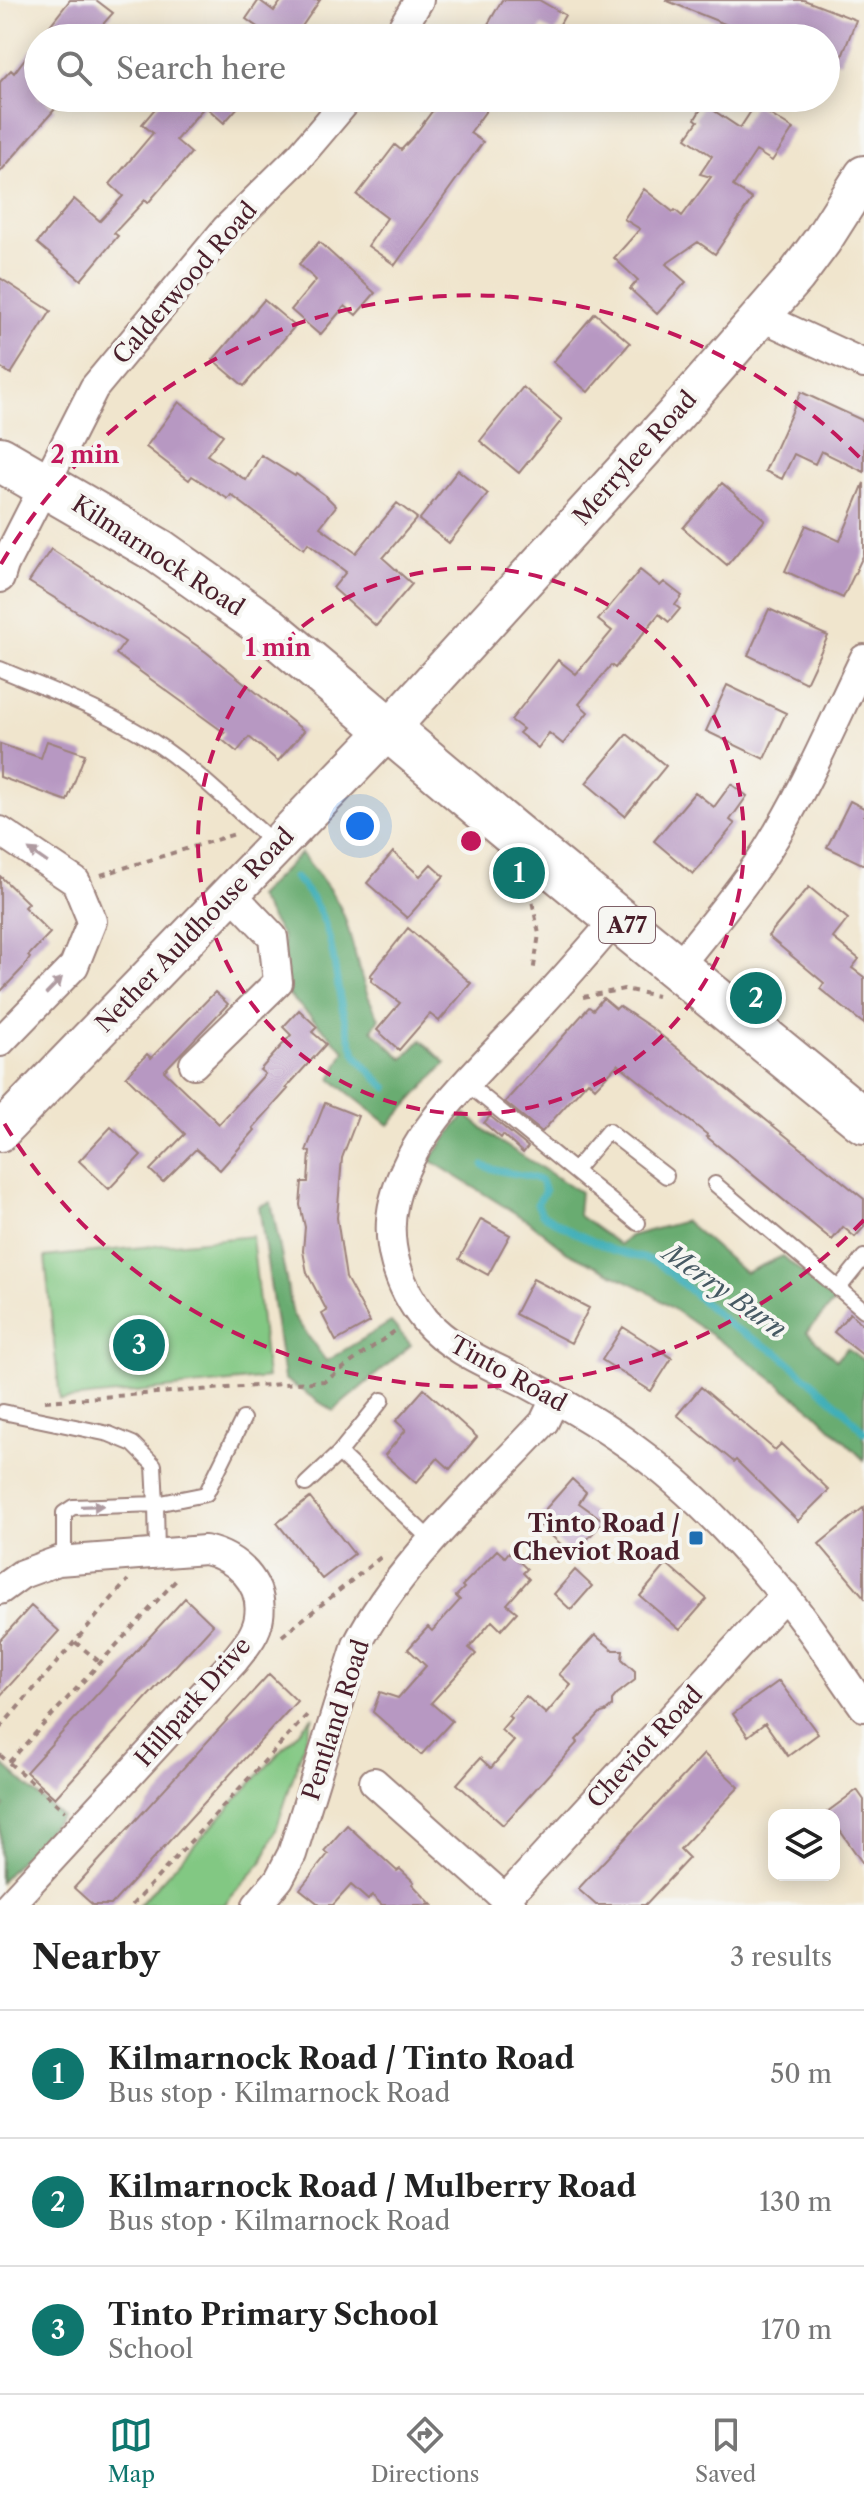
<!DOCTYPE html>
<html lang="en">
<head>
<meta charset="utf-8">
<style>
  body { margin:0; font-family:"Libre Caslon Text",serif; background:#f2f2f2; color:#222 }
  .controls { position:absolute; right:24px; bottom:24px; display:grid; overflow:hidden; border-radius:16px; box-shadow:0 4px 20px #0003 }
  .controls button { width:72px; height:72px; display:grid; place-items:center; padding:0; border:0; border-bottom:2px solid #e0e0e0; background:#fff; color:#222; font:40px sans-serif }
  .you { position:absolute; left:360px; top:826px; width:28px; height:28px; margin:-20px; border:6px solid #fff; border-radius:50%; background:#1a73e8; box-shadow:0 0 0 12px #1a73e833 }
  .badge { display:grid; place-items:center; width:52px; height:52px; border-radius:50%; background:#0f766e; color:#fff; font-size:26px; font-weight:700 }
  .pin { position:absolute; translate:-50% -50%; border:4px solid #fff; box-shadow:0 2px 8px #0006 }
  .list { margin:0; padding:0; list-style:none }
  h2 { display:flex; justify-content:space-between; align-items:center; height:104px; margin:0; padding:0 32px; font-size:34px }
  h2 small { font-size:26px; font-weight:400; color:#767676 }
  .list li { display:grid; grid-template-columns:52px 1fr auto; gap:24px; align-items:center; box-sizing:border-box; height:128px; padding:0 32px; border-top:2px solid #e0e0e0 }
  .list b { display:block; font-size:30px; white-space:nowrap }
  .list p { margin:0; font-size:26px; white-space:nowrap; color:#767676 }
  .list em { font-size:26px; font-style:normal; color:#767676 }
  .icon { flex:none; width:44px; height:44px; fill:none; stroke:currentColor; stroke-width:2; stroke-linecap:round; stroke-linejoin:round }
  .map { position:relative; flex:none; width:864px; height:1905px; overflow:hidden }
  .search { position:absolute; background:#fff; box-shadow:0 4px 20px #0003; left:24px; right:24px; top:24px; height:88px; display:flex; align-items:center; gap:20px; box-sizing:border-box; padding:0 28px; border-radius:44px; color:#767676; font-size:30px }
  .sheet { height:488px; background:#fff }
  nav { display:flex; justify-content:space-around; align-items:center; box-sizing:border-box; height:112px; border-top:2px solid #e0e0e0; background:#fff; font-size:22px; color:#767676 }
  nav a { display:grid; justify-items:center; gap:4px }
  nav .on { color:#0f766e }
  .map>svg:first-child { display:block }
  .green { fill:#82c883; stroke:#667457; stroke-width:2 }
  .forest { fill:#69ac71; stroke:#5a664e; stroke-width:2 }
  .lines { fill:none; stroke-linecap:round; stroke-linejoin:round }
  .stream { stroke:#3fafb8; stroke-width:7 }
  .building { fill:#b798c2 }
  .lane-casing { stroke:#9d827c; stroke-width:18 }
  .street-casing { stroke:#9d827c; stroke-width:32 }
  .secondary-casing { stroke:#9d827c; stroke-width:42 }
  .primary-casing { stroke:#9d827c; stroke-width:48 }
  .path { stroke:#9d827c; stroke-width:4; stroke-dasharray:6 6; stroke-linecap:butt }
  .lane { stroke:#fff; stroke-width:14 }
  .street { stroke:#fff; stroke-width:28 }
  .secondary { stroke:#fff; stroke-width:38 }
  .primary { stroke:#fff; stroke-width:44 }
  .oneway { fill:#ae9aa0 }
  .ring { fill:none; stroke:#c2185b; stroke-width:4; stroke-dasharray:14 10 }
  .poi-dot { fill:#1f6fb2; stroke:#f6f6f2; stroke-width:3 }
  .labels { text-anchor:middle; stroke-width:8; stroke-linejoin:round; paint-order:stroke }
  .shield { fill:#f6f6f2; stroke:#7e6067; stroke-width:2 }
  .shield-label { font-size:22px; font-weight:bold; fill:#4a1f2b }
  .street-label { font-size:24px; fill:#4a1f2b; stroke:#f6f6f2 }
  .poi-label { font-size:24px; font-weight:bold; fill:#4a1f2b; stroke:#f6f6f2; text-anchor:end }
  .water-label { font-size:26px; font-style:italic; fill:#465963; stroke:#f6f6f2 }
  .centre { fill:#c2185b; stroke:#f6f6f2; stroke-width:4 }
  .ring-label { font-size:24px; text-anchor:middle; font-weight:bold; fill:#c2185b; stroke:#f6f6f2; stroke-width:8; stroke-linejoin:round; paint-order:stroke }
</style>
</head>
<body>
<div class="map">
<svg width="864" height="1905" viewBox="0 0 864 1905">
  <rect width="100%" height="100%" fill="#f6f6f2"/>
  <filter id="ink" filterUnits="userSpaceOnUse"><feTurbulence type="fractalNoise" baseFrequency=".0125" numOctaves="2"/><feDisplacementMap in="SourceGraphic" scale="16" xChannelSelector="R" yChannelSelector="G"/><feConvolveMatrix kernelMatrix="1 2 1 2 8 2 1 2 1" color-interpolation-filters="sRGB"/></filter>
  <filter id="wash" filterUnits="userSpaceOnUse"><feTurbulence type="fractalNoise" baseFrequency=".006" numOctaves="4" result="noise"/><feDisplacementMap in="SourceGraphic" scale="32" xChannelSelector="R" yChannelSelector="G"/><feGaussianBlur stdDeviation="1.8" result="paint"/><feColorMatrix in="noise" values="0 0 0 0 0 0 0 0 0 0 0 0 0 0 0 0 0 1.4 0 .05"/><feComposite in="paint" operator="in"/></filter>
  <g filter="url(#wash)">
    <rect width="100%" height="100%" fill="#f0e5cd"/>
    <path class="green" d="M252 1236 267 1378 60 1400 45 1257Z
      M313 1716 276 1830 263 1861 224 1905H139Z"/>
    <path class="forest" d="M301 853C316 872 335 893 344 916 356 951 360 986 379 1018L372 1030 403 1059 421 1040 446 1063 389 1125 331 1079 345 1051 288 994 282 936 257 897Z
      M465 1114 497 1140 580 1192 578 1215 620 1245 630 1236 685 1221 745 1273 783 1256 835 1301 807 1332 836 1360 847 1348 864 1361V1460L815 1412 749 1361 644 1289 567 1252 531 1223 430 1160Z
      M271 1202 293 1315 326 1361 391 1322 411 1345 333 1411 284 1379 259 1206Z
      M0 1762 61 1816 0 1882V1812L5 1806 0 1801Z"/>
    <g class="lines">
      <path class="stream" d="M294 877C339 920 330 966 345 1020 348 1031 351 1045 357 1056 364 1067 377 1078 387 1088
        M484 1166C505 1175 524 1172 541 1181L545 1191 537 1204 542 1214 573 1232 612 1250 657 1262 731 1326 778 1353 842 1408 864 1432"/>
    </g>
    <g id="blocks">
      <path class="building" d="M70 0H96L113 13 103 24 121 38H40Z
        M259 0 274 11 282 0H320L294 38H273L246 19Z
        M502 0H539L565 15 555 33 542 26 535 38H480Z
        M665 0H804L856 20 840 62 826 56V38H782L755 28 752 38H741L722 31 725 24Z
        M38 41V98H43L55 109 0 172V82L11 70 14 73Z
        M164 98H246L224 123 205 106 176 140 191 153 148 203 145 200 114 233 118 236 81 280 37 243 74 199 100 221 123 196 110 184 153 133 142 124Z
        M442 98H495L470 133 483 142 395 265 368 246 387 218 357 195 395 145 401 150 413 137Z
        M704 104 740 128 755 105 793 129 772 161 756 151 733 186 752 199 715 254 698 242 666 264 686 282 657 314 630 289 638 280 614 258 640 229 624 219 644 189 673 212 675 210 682 216 711 177 700 174 712 156 686 138 698 121 695 119Z
        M319 242 375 293 356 315 345 306 320 335 291 310 316 280 299 264Z
        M0 278 51 311 11 374 0 367Z
        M264 300 295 326 244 386 213 360Z
        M595 313 630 343 588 392 553 362Z
        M523 387 562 420 519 473 480 441Z
        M801 392 864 421V472L821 451 815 464 794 454 782 479 765 471Z
        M179 402 223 435 207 455 246 480 261 455 295 476 296 474 326 496 336 506 320 527 356 553 397 503 417 518 383 558 412 584 376 626 333 588 346 572 308 543 304 549 231 495 228 499 192 476 189 480 146 447Z
        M458 470 488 494 449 543 419 520Z
        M722 483 765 520 727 565 683 528Z
        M864 483V554L843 598 785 571 806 525 840 541Z
        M51 549 140 606 206 652 304 731 278 761 249 737 237 752 220 738 225 733 116 654 125 642 29 582Z
        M640 570 660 586 664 582 682 596 675 605 680 609 669 622 659 614 615 668 611 665 579 704 588 712 563 744 549 733 538 748 519 733 523 729 511 720 558 660 576 674 612 631 598 620Z
        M769 609 828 636 806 683 748 655Z
        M727 685 786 713 764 759 706 731Z
        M627 734 666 766 625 816 586 783Z
        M47 741 85 754 67 801 0 777V744L41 758Z
        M731 784 747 796 730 820 735 824 693 874 654 841 695 792 714 807Z
        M850 801 864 808V865L827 847Z
        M393 852 420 876 431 864 444 876 407 918 367 883Z
        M0 876 28 903 24 907 50 933 28 956 30 958 24 967 0 992Z
        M809 887 848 919 833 938 859 959 852 968 864 977V1024L820 989 824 983 768 936Z
        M408 928 471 983 439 1021 430 1014 399 1050 377 1030 400 1003 371 981 373 977 370 976Z
        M215 992 228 1004 164 1071 219 1124 265 1074 260 1070 291 1035 283 1027 299 1010 317 1027 312 1032 326 1044 286 1088 288 1089 253 1128 255 1130 220 1170 196 1149 163 1182 150 1170 185 1134 126 1076 147 1054 151 1058Z
        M603 998 616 1009 619 1006 652 1028 864 1199V1227L855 1237 843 1227 832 1240 707 1137 709 1136 618 1064 595 1088 588 1081 542 1132 505 1102 589 1007 593 1010Z
        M325 1103 358 1116 342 1158 337 1218 346 1278 370 1322 336 1341 322 1314 327 1311 307 1273 303 1251 305 1227 300 1205 302 1182H308L310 1152 306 1151Z
        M490 1116 528 1147 523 1153 503 1135 501 1138 484 1123Z
        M111 1127 141 1155 109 1189 79 1161Z
        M481 1219 510 1235 488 1275 459 1259Z
        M533 1279 589 1308 571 1343 515 1314Z
        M850 1313 864 1326V1356L834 1332Z
        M623 1327 672 1358 651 1391 602 1360Z
        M701 1387 775 1450 781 1444 829 1490 798 1521 736 1460 734 1462 677 1415Z
        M424 1389 477 1437 450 1469 438 1458 416 1483 385 1455 406 1430 396 1421Z
        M572 1479 586 1492 579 1503 604 1521 573 1555 535 1521Z
        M310 1498 354 1554 322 1579 277 1523Z
        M864 1507V1597L819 1544Z
        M497 1550 505 1557 509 1552 527 1569 523 1573 529 1579 507 1604 517 1612 501 1630 492 1621 469 1648 476 1654 431 1703 452 1721 421 1755 373 1712 380 1692 398 1698 426 1666 408 1649 428 1627 432 1631 460 1600 456 1596 464 1588 462 1586Z
        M667 1564 707 1599 680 1630 640 1596Z
        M575 1570 592 1586 571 1610 554 1594Z
        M185 1598 213 1625 55 1798 26 1772Z
        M31 1606 59 1631 0 1696V1640Z
        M595 1635 613 1650H623L622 1659 635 1671V1680L617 1694 612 1700V1706L605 1712 601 1713 576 1740 578 1742 503 1825 457 1784 480 1758 491 1768 514 1741 501 1730 511 1718 508 1716 526 1696 546 1714 571 1685 559 1674Z
        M269 1674 297 1701 111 1905H93L74 1888Z
        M779 1681 818 1734 788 1756 765 1723 748 1736 733 1714Z
        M704 1754 739 1787 680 1849 689 1858 645 1905H596L578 1889Z
        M857 1790 864 1800V1865L834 1822V1815H829L827 1812Z
        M347 1825 397 1871 400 1869 414 1882 412 1884 432 1905H382L372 1895 368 1900 351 1885 333 1905H320L300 1889 328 1854 324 1851Z"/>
    </g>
  </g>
  <g filter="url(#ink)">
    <use href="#blocks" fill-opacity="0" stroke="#9d827c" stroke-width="2"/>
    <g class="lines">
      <g class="lane-casing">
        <path id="lane" d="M0 669C52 691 107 711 154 742 198 771 236 810 276 845
          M465 1082 638 1223
          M574 1171 608 1131 666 1176
          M715 1184 864 1310
          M838 1289 864 1257
          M3 1412 109 1434 133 1444 154 1465 156 1504 206 1494 243 1419
          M339 1453 433 1542
          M306 1484 339 1453 382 1400
          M64 1560V1513L73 1507 156 1504 157 1554"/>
      </g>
      <g class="street-casing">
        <path id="street" d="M396 38 419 0
          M762 317 864 364
          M0 578 4 565 94 388 226 229 299 157 349 98
          M0 831 76 882 92 921 74 966 0 1042
          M618 917C587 952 557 988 525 1021 477 1072 411 1130 394 1201 384 1242 398 1287 425 1320 452 1352 496 1367 532 1386 567 1405 604 1426 636 1450 691 1490 739 1541 783 1594 813 1629 837 1670 864 1707
          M678 967C708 928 741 891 767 850 805 790 833 723 864 659
          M194 1064 278 982 273 937 231 893
          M0 1590 22 1574 58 1561 205 1550C236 1557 264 1582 259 1617 257 1634 244 1648 234 1661L9 1905
          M374 1782 512 1905
          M505 1899 785 1595
          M257 1905 279 1879 292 1854 357 1645C398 1564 482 1489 544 1422L555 1399"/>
      </g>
      <g class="secondary-casing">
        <path id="secondary" d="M0 1132 390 728 675 415 796 276 822 241 864 175"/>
      </g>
      <g class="primary-casing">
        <path id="primary" d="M0 459 159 551 268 628 511 832 864 1121"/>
      </g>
      <path class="path" d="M101 875 238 833
        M530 891 539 934 533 973
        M583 997 624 989 657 996
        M45 1401 325 1381 399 1328
        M282 1636 381 1557 385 1559
        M75 1642 101 1663
        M0 1728 128 1580
        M0 1755 65 1811
        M9 1762 178 1578
        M132 1905 308 1714"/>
      <use href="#lane" class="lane"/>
      <use href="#street" class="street"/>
      <use href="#secondary" class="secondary"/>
      <use href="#primary" class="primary"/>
    </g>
    <defs><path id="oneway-solid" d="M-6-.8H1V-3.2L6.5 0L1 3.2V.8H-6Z" transform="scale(2)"/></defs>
    <g class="oneway">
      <use href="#oneway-solid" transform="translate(38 856) rotate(-145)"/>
      <use href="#oneway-solid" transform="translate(54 986) rotate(-46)"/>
      <use href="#oneway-solid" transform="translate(92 1506) rotate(-2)"/>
    </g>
  </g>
  <g class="ring">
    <circle cx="471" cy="841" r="273"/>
    <path d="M864 1220A546 546 0 0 1 1 1118M1 564A546 546 0 0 1 864 462"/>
  </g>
  <rect class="poi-dot" x="688" y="1530" width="16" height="16" rx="4"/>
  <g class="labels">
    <rect class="shield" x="599" y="907" width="56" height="36" rx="6"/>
    <g class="shield-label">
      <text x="627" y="933">A77</text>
    </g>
    <g class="street-label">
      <text transform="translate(185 283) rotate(-49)" y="8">Calderwood Road</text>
      <text transform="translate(635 458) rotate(-48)" y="8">Merrylee Road</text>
      <text transform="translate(158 556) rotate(33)" y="8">Kilmarnock Road</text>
      <text transform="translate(195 930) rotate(-46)" y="8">Nether Auldhouse Road</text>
      <text transform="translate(508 1374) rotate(29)" y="8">Tinto Road</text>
      <text transform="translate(193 1702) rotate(-49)" y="8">Hillpark Drive</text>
      <text transform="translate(336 1720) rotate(-72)" y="8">Pentland Road</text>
      <text transform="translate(645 1747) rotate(-47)" y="8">Cheviot Road</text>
    </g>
    <g class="poi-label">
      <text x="680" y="1532">Tinto Road /<tspan x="680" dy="28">Cheviot Road</tspan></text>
    </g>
    <g class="water-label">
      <text transform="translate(725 1291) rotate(35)" y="9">Merry Burn</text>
    </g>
  </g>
  <circle cx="471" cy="841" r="12" class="centre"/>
  <g class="ring-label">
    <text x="85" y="463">2 min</text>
    <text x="278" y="656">1 min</text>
  </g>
</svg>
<div class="controls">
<button><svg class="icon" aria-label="layers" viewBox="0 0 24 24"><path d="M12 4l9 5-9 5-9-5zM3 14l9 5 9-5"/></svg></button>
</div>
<div class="you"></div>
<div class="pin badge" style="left:519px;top:873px">1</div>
<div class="pin badge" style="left:756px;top:998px">2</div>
<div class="pin badge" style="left:139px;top:1345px">3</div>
<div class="search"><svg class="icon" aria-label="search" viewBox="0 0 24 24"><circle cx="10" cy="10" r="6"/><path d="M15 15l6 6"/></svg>Search here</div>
</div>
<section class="sheet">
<h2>Nearby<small>3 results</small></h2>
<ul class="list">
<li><span class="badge">1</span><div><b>Kilmarnock Road / Tinto Road</b><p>Bus stop · Kilmarnock Road</p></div><em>50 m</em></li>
<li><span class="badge">2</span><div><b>Kilmarnock Road / Mulberry Road</b><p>Bus stop · Kilmarnock Road</p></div><em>130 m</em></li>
<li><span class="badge">3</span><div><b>Tinto Primary School</b><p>School</p></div><em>170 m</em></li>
</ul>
</section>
<nav>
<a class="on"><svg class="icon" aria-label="map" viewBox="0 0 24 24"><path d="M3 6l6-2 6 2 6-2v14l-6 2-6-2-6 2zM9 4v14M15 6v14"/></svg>Map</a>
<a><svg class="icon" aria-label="directions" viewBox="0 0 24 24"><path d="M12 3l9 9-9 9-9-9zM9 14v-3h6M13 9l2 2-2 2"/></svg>Directions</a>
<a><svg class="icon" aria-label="saved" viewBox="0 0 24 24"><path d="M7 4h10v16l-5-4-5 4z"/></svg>Saved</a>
</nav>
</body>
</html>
